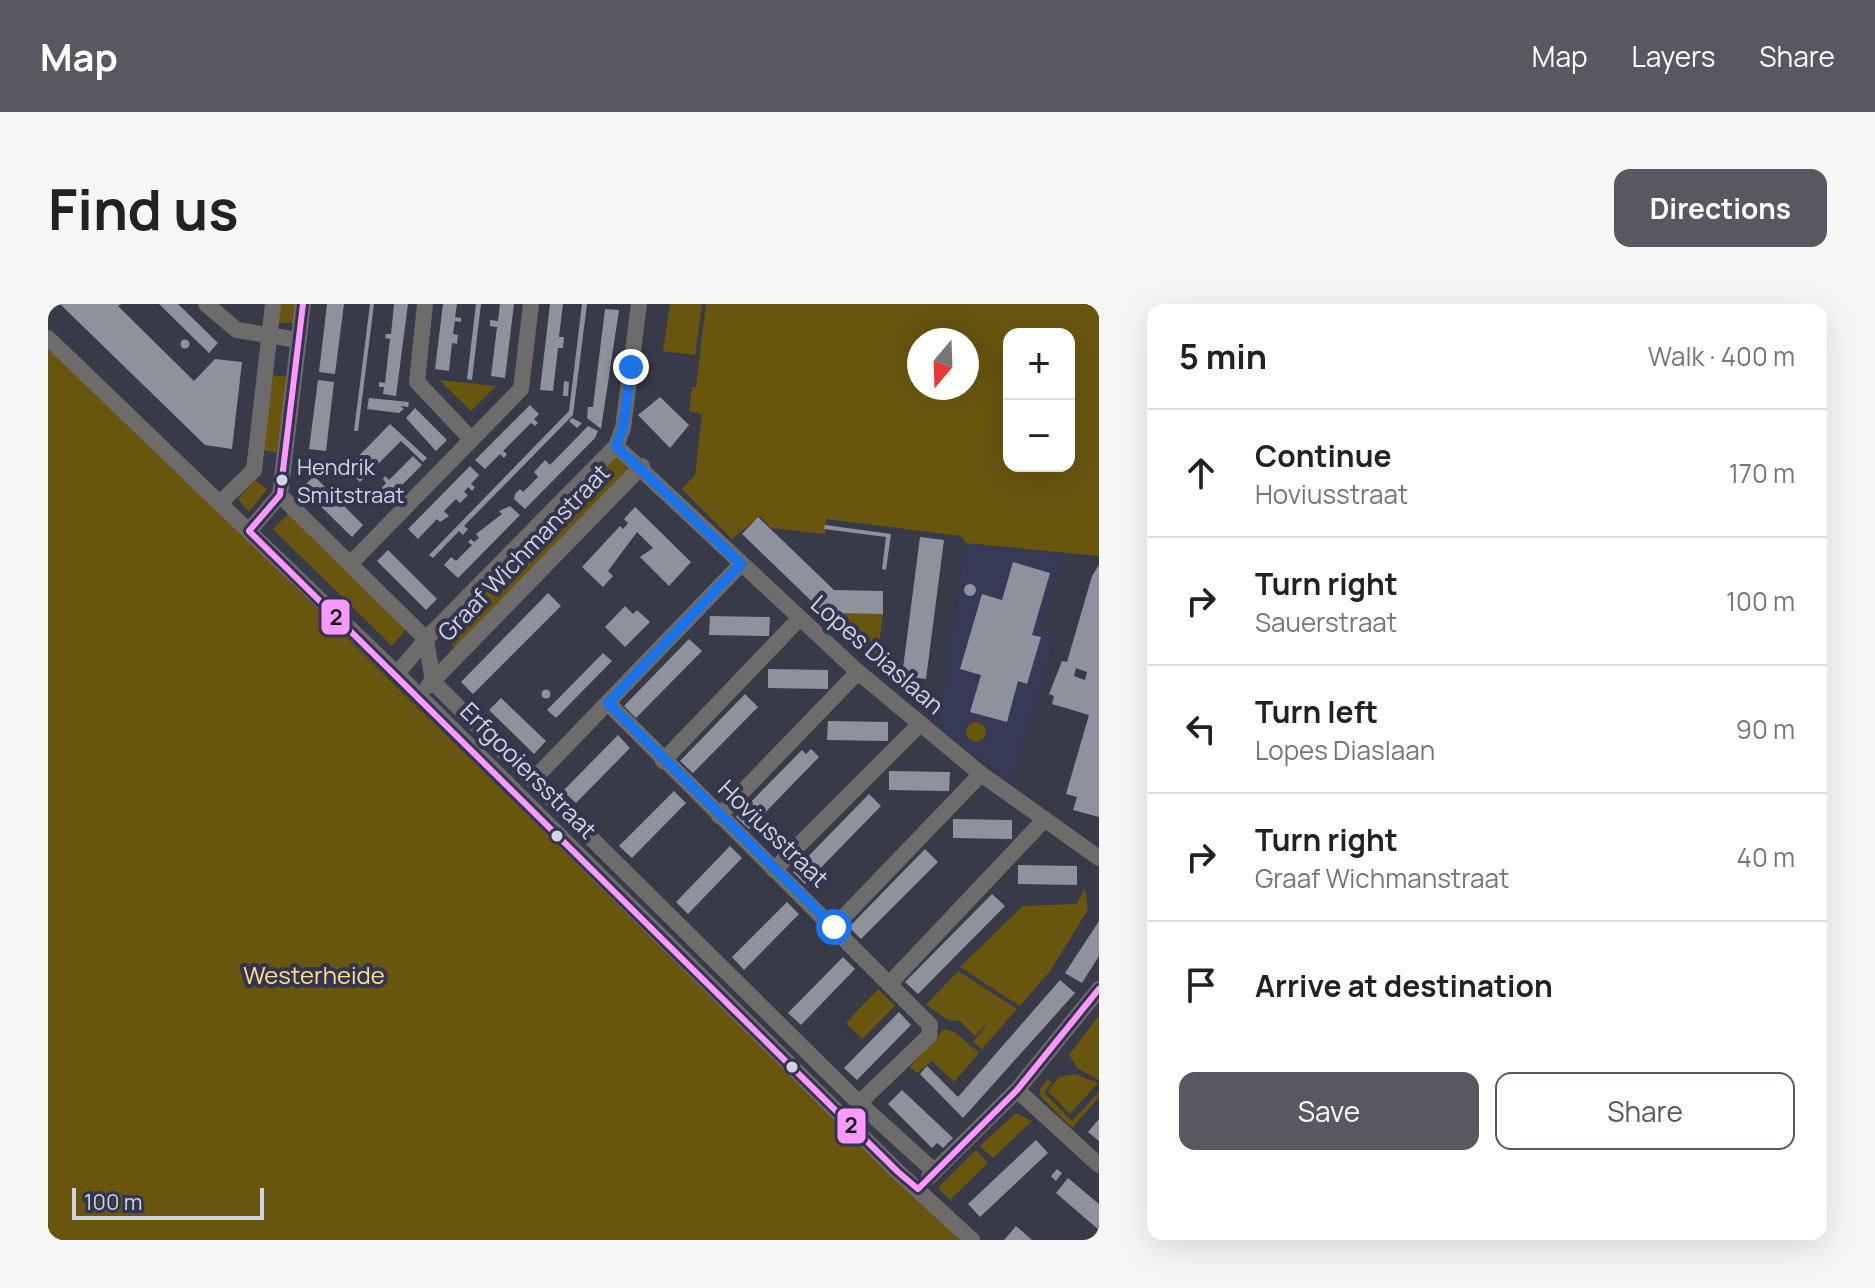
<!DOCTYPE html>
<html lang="en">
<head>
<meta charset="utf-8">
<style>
  body { margin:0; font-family:Manrope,sans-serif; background:#f6f6f6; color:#222 }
  .controls { position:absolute; right:24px; top:24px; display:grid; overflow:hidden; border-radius:16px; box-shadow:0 8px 32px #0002 }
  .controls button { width:72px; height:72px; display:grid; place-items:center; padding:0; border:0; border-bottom:2px solid #e0e0e0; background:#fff; color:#222; font:40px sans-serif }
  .compass { position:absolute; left:859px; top:24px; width:72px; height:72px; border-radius:50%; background:#fff; box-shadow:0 8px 32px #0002; rotate:199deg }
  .scale { position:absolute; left:24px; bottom:20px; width:192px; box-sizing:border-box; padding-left:8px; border:4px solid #d0d3e2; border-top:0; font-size:22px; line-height:28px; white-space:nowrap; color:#d0d3e2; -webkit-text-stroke:6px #32354d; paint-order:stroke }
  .stop { position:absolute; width:24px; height:24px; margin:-18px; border:6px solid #1a73e8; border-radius:50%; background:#fff }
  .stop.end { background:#1a73e8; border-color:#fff; box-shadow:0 2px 8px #0008 }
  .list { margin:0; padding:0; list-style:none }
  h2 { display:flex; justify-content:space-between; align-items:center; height:104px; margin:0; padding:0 32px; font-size:34px }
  h2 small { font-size:26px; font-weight:400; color:#767676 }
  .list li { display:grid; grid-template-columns:52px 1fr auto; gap:24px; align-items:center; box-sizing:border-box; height:128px; padding:0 32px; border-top:2px solid #e0e0e0 }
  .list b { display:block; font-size:30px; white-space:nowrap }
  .list p { margin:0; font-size:26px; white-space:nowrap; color:#767676 }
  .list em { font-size:26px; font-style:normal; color:#767676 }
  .actions { display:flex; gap:16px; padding:24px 32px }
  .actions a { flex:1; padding:18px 0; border:2px solid #585960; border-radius:16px; text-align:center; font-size:28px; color:#585960 }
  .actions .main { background:#585960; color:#fff }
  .icon { flex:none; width:44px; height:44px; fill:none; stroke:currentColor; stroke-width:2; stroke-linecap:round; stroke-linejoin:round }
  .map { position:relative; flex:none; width:1051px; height:936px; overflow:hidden; border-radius:16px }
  header { display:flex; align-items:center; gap:48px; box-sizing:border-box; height:112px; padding:0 40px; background:#585960; color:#fff }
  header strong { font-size:38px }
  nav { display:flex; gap:44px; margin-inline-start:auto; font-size:28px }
  .intro { display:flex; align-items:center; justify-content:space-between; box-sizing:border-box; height:192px; padding:0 48px }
  h1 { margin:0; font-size:56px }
  .button { padding:20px 36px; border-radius:16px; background:#585960; color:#fff; font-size:28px; font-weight:700 }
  main { display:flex; gap:48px; padding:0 48px }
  aside { flex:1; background:#fff; border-radius:16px; box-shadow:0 8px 32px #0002 }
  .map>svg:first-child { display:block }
  .built { fill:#363a56 }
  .green { fill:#68560f; fill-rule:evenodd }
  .building { fill:#8f919d; fill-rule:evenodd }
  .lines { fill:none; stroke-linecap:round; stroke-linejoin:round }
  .minor { stroke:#6e6c6b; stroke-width:16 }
  .bus-1-casing { stroke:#32354d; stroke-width:12 }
  .bus-1 { stroke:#f9f; stroke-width:6 }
  .route { stroke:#1a73e8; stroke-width:10 }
  .bus-dot { fill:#d0d3e2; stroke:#32354d; stroke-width:3 }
  .labels { text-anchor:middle; stroke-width:8; stroke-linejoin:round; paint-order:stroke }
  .bus-label { font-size:22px; fill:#d0d3e2; stroke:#32354d; text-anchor:start }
  .street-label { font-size:24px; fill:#d0d3e2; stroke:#32354d }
  .park-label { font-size:24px; fill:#fae08c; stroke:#32354d }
  .line-badge { stroke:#32354d; stroke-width:3 }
  .pale-badge-label { font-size:22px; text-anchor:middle; font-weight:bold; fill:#111 }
</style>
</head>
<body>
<header>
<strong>Map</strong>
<nav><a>Map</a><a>Layers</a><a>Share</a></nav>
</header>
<div class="intro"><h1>Find us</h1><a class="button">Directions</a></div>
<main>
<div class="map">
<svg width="1051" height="936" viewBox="0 0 1051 936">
  <rect width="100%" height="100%" fill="#383a47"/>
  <path class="built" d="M918 239 1015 251 993 328 1008 333 962 476 891 423Z"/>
  <path class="green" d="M232 0H250L248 19H230Z
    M622 0H654L647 51 615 47Z
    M658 0H1051V252L918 239 913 232 778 215 777 230 723 224 712 212 684 235 634 185 647 171 654 110 641 107 644 83H648ZM961 30H1021V162H961ZM871 36H919V84H871Z
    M0 41 913 936H0Z
    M225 71 239 73 229 149 214 146Z
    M391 76 448 82 423 107Z
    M567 151 581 167 408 345 394 329Z
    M207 176 219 185 201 208 190 195Z
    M242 208 359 324 344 342 225 225Z
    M783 309 835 310 829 356 789 322Z
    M918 428a10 10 0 1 1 20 0a10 10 0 1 1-20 0Z
    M1037 583 1040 606 1002 667 972 702 912 663 975 602 1029 600Z
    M910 667 969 705 934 745 925 738 943 715 927 732 912 717 900 716 878 701Z
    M830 685 847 702 814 735 798 719Z
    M1051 711V776L1029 764 1021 751Z
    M896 725 907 728 931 749 906 778 884 757 869 769 862 763Z
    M1027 770 1050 779 1022 810 1000 787 1011 773Z
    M999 775 1004 778 996 789 1024 817 1051 788V793L1024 824 993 793 992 785Z
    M968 809 984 817 945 854 932 842Z
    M928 846 940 859 902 896 890 884Z"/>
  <path class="building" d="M12 0H73L70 2 146 77 167 55 194 58 184 145 157 141Z
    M111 0H130L170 39 161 49Z
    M279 0H296L287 70 271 68Z
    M322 0H326L310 127H306Z
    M346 0H360L348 92 335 90 336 83H331V78L337 79 342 35 337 34 338 30H343Z
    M395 0H409L407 13 413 14V18L407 17 405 30 410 31 409 40 404 39 401 67 387 65Z
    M428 0H433L429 33 424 76 419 75Z
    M452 0H466L457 74 443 72 449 23 442 22V16L450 17Z
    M502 0H515L511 33H516L515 44H510L505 87 492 86Z
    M534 0H539L525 111 416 222 420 225 415 231 411 227 385 254 381 251 521 107Z
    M557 5 571 6 553 125 539 114 540 103H545Z
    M132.5 40a4.5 4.5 0 1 1 9 0a4.5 4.5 0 1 1-9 0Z
    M270 76 286 78 278 147 261 145Z
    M516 77 521 78 520 92H515Z
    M612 93 641 121 622 144 590 111Z
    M321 94 361 98 360 103 352 102 356 105 351 109 319 105Z
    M482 101 491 110 486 115 490 119 487 122 483 119 455 147 459 150 456 154 452 150 437 165 427 156Z
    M367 104 399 136 388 147 358 114Z
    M524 114 534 119 529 124 521 117Z
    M342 120 379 154 375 158 353 137 312 178 298 165Z
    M540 122 550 127 547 134 477 205 466 195 467 190 472 185 475 188 490 173 486 168 497 156 502 161Z
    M365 152 374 161 335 200 322 188 326 184 330 188 338 179 335 175 337 172 341 176Z
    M422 162 431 171 423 180 427 183 424 187 420 183 416 188 420 191 412 199 408 195 396 207 401 212 392 218 389 215 370 235 360 225Z
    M266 172 315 221 304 233 254 184Z
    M462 202 472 211 410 274 396 261 403 253 408 257 424 241 420 238 423 235 426 238 431 234 428 230 454 210 451 207Z
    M587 203 643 258 621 282 592 253 605 244 589 228 560 267 565 272 555 283 534 263 572 222 575 225 580 219 576 215Z
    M710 213 786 286 835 287V310L783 309 780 313 694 230Z
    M777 221 843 230 838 266 834 265 838 233 776 225Z
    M872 233 896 236 878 375 854 372Z
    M340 246 389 295 378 306 329 257Z
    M965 258 1002 269 984 331 993 333 979 380 970 377 959 418 922 408 933 371 912 365 934 290 954 296Z
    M1051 261V513L1025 506 1029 493 1018 490 1041 411 1004 400 1006 392 1001 390 1014 357 1019 358 1044 272ZM1028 364 1039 368 1037 376 1026 372Z
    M916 286a6 6 0 1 1 12 0a6 6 0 1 1-12 0Z
    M500 289 513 302 425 390 413 378Z
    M577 302 585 310 589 306 602 318 577 343 557 323Z
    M662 312 722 313 721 332 661 331Z
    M641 335 654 347 588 414 576 402Z
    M555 349 564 357 508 414 499 406Z
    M720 365 780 366V385L720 384Z
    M493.5 390a4.5 4.5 0 1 1 9 0a4.5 4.5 0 1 1-9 0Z
    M697 390 710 403 645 469 632 457Z
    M453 394 498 437 486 450 441 406Z
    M780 417 840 418V437L779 436Z
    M570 431 582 444 528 499 515 487Z
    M763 445 771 453 701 525 688 513 754 446 758 450Z
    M841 467 902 468 901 487 841 486Z
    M626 487 638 499 584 554 571 542Z
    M821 490 833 502 757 580 745 568Z
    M905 515 964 516V535L905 534Z
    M682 542 694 554 640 610 628 598Z
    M877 545 890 558 813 635 801 623Z
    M970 561 1029 562V581L970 580Z
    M944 590 957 602 870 690 857 678Z
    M739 598 751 610 696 666 684 653Z
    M1051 617V652L1034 679 1017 669Z
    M795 653 807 665 753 721 740 709Z
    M1012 676 1027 689 915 814 872 770 879 762 910 793Z
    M851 708 863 721 809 776 796 764Z
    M854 786 905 834 895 844 889 839 884 844 840 800Z
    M1051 815V837L1040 828Z
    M988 836 1000 849 932 913 920 900Z
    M1009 865 1014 869 1008 877 1003 872Z
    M1020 874 1051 900V926L1008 889Z
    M968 922 984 936H956Z"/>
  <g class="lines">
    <path class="minor" d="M158 0 189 26 250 36
      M377 0 369 78 423 135
      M0 34 349 370 850 868 924 936
      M568 142 810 368 933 470 1051 554
      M232 191 378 335 385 378 811 799 886 867
      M172 199 206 166 225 0
      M201 227 232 191 255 0
      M303 259 473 85 483 0
      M349 370 378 335 568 142 575 124 591 0
      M380 382 594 162
      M560 399 882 721 881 732 811 799
      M615 457 751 315
      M486 475 693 260
      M671 512 810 368
      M726 566 872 420
      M786 623 933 470
      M843 678 997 515
      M969 786 1051 861
      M881 873 969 786 1051 685"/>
    <g class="bus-1-casing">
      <path id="bus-1" d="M255 0 232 191 201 227 850 868 870 885 969 786 1051 685"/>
    </g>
    <use href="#bus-1" class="bus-1"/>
  </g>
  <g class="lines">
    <path class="route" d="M583 63 575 124 568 142 693 260 560 399 786 623"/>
  </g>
  <g class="bus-dot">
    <circle cx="234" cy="176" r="7"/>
    <circle cx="509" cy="532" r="7"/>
    <circle cx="744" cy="763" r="7"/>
  </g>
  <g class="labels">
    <g class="bus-label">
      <text x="249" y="171">Hendrik<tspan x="249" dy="28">Smitstraat</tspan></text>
    </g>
    <g class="street-label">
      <text transform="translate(476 249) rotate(-46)" y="8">Graaf Wichmanstraat</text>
      <text transform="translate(829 351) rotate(41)" y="8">Lopes Diaslaan</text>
      <text transform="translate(480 467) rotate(45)" y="8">Erfgooiersstraat</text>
      <text transform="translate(725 530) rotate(44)" y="8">Hoviusstraat</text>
    </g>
    <g class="park-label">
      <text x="266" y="680">Westerheide</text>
    </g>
  </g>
  <g class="line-badge">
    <rect x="272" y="294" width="31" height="38" rx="8" fill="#f9f"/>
    <rect x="788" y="803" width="31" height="38" rx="8" fill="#f9f"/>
  </g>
  <g class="pale-badge-label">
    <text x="288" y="321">2</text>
    <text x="803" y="829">2</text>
  </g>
</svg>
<div class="controls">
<button>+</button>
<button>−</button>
</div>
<svg class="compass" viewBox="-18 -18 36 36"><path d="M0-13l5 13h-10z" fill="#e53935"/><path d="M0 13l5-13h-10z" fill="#767676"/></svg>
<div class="scale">100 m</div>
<div class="stop" style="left:786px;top:623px"></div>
<div class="stop end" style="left:583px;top:63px"></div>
</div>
<aside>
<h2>5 min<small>Walk · 400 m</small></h2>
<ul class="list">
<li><svg class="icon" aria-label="ahead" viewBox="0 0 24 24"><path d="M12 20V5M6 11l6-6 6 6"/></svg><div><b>Continue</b><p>Hoviusstraat</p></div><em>170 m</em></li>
<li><svg class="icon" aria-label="right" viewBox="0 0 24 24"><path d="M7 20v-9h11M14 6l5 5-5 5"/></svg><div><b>Turn right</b><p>Sauerstraat</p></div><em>100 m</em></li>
<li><svg class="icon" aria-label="left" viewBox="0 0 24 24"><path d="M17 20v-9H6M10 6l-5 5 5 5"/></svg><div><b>Turn left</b><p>Lopes Diaslaan</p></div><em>90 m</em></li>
<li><svg class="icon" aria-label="right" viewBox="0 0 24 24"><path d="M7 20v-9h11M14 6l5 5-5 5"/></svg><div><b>Turn right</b><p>Graaf Wichmanstraat</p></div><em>40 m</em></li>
<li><svg class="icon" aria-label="arrive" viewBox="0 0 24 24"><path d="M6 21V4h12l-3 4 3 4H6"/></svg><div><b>Arrive at destination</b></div></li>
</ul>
<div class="actions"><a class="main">Save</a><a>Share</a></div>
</aside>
</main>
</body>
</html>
